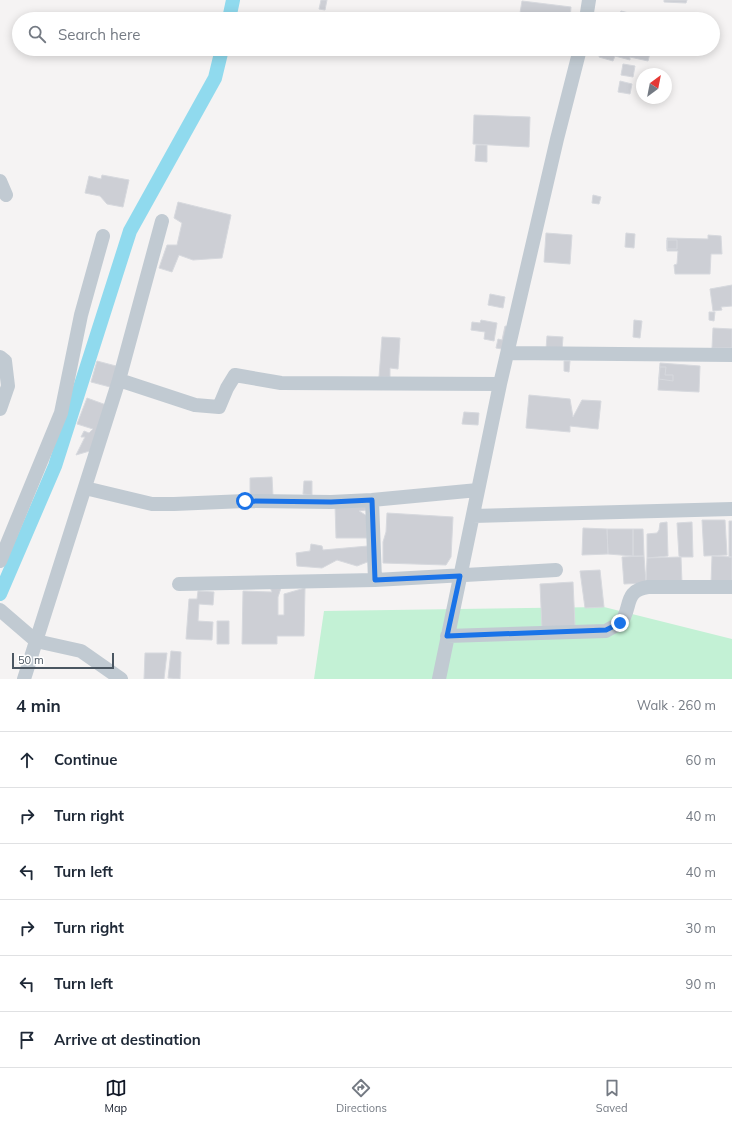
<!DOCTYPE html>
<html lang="en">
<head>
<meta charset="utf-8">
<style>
  body { margin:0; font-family:Mulish,sans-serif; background:#f6f6f7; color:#1f2937 }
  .compass { position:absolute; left:636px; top:68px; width:36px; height:36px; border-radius:50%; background:#fff; box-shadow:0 2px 10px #0003; rotate:32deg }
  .scale { position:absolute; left:12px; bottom:10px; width:102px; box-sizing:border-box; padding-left:4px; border:2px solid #4a5661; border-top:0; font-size:11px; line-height:14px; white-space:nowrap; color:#4a5661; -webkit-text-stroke:3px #fff; paint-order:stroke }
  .stop { position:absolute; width:12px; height:12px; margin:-9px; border:3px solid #1a73e8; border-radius:50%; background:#fff }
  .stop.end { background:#1a73e8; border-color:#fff; box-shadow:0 1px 4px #0008 }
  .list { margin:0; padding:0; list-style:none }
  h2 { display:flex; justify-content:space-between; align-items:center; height:52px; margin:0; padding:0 16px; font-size:17px }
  h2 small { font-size:13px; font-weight:400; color:#747a83 }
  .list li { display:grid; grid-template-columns:26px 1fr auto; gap:12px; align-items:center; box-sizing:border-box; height:56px; padding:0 16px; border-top:1px solid #e0e1e3 }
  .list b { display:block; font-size:15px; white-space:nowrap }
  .list em { font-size:13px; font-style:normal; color:#747a83 }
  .icon { flex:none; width:22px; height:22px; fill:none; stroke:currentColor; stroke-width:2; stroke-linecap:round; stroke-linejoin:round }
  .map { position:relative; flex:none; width:732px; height:679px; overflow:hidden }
  .search { position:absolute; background:#fff; box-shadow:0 2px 10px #0003; left:12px; right:12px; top:12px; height:44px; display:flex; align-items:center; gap:10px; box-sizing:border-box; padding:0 14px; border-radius:22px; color:#747a83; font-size:15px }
  .sheet { height:388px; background:#fff }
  nav { display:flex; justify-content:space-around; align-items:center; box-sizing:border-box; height:56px; border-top:1px solid #e0e1e3; background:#fff; font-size:11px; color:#747a83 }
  nav a { display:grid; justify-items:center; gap:2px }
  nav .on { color:#111827 }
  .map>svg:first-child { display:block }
  .green { fill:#c3f1d5 }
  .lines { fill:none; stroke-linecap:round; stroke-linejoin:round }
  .canal { stroke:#90daee; stroke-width:14 }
  .building { fill:#cdcfd5; stroke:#d7d9de }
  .minor { stroke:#c1cad2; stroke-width:14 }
  .route { stroke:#1a73e8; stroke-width:5 }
</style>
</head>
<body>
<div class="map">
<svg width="732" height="679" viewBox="0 0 732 679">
  <rect width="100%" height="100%" fill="#f5f3f3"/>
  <path class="green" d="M604 607 732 639V679H314L324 611Z"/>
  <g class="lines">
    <path class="canal" d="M229 19 233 0
      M0 594 55 466 130 231 215 78 222 49"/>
  </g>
  <path class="building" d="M321 0H327L325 10 319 9Z
    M664 0H687L686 3 664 2Z
    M522 1 571 7 570 19H519Z
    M621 11 652 19H618Z
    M601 49H651L648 61 630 57V60L615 56 613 61 599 57Z
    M623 64 635 66 633 77 621 75Z
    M620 81 632 84 630 94 618 92Z
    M474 115 530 117 529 147 473 144Z
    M476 145H487V162L475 161Z
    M102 175 129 180 123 207 107 204 100 196 85 193 89 176 101 179Z
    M593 195 601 197 599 204 592 203Z
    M178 202 231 215 222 258 193 260 179 255 172 272 159 268 167 245H177L182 223 174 218Z
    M546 233 572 235 570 264 544 262Z
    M626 233 635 234 634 248 625 247Z
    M708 235 721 236 722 254H711L710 274H675L674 265 677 264 678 251H667V238L708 239Z
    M667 240H677V249H667Z
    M732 285V306L721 307 722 310 713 311 710 289Z
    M490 294 505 297 503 308 488 305Z
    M709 312H715L714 321 709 320Z
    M481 320 497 323 494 341 484 339 485 332 471 330 472 322 480 323Z
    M634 320 642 321 640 338 633 337Z
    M505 326 517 328 513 351 496 348 498 339 502 340Z
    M713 328 732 329V348H712Z
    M547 336 563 337 562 350 546 349Z
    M382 337 400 338 398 369 390 368V377H379Z
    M97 361 116 366 114 388 91 382Z
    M564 361H570L569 372 564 371Z
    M660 363 700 366 699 392 658 390Z
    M660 367H666L665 375H673V381L659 379Z
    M529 395 570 399 573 417 582 400 601 401 598 429 570 426V432L526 428Z
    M87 398 109 406 93 450 76 455 85 437H81L84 431 89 433 93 429 77 424Z
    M464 412 479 413 478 425 462 424Z
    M272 477 273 496H250V478Z
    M304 481H312V495L303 494Z
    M366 504V510L359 511 367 516V538H336L335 505Z
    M387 513 453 517 451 557 446 565 383 563V542L386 532Z
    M702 520H725L727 555 704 556Z
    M729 521H732V557H729Z
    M667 522 668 556 647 558V534L657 533 659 530 660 523Z
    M692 522 693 557H681L679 556 677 523Z
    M583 528 607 529 608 554 582 555Z
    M607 529H633V556L608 554Z
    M633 529H643L644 556H633Z
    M311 544 322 546 323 550 368 546 370 561 357 566 337 560 322 568 297 566 296 553 310 551Z
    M644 556 646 583 624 584 622 557Z
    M712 556 732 557V585L711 584Z
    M681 557 682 583H646L647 558Z
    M600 570 604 607 585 608 580 571Z
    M573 582 575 626 542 629 540 584Z
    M270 587 281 588 278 597V615H284V594L305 588 304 636H277V644H242L243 591 272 592Z
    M198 591 214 592 213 605 199 604 198 621 213 622 212 640 186 639 189 599H197Z
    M217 621H229V644H217Z
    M171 651 181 652 180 679 168 678Z
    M145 653H167L164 679H144Z"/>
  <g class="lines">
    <path class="minor" d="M586 19 589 0
      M0 181 6 195
      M508 353 732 355
      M0 357 5 361 8 386 0 409
      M119 380 195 405 219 407 227 388 235 375 281 383 500 384
      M85 488 152 504H174L245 501 331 502 372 500 478 490
      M372 500 375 580
      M473 516 732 509
      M0 561 61 413 81 315 103 236
      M179 584 375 580 556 570
      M0 610 36 641 81 651 121 679
      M447 636 606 631C610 628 616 626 620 623 633 609 622 591 648 587H732
      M24 679 119 380 162 221
      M439 679 500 384 557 139 580 49"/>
  </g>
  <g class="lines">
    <path class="route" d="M245 501 331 502 372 500 375 580 460 576 447 636 606 630 620 623"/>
  </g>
</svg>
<svg class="compass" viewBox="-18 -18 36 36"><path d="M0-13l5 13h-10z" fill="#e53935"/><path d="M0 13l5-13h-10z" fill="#747a83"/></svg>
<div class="scale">50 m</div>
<div class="stop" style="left:245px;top:501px"></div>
<div class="stop end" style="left:620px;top:623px"></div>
<div class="search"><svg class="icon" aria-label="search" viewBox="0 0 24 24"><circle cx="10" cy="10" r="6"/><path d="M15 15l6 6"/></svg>Search here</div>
</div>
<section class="sheet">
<h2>4 min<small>Walk · 260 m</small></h2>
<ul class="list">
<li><svg class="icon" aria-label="ahead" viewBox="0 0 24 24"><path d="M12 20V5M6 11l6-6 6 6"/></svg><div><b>Continue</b></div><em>60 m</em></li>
<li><svg class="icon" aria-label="right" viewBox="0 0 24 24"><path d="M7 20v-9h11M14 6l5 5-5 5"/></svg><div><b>Turn right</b></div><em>40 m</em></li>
<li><svg class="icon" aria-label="left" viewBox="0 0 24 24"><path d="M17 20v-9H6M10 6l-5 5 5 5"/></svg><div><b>Turn left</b></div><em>40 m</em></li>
<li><svg class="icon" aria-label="right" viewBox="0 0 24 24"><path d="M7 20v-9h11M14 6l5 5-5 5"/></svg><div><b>Turn right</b></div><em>30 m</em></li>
<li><svg class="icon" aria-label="left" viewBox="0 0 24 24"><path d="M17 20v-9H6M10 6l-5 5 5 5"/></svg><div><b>Turn left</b></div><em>90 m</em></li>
<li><svg class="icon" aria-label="arrive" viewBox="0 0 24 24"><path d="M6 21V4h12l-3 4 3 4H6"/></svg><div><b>Arrive at destination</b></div></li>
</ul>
</section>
<nav>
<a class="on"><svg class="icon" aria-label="map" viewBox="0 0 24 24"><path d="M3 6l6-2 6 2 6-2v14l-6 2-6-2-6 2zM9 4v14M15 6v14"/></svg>Map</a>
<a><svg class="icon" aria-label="directions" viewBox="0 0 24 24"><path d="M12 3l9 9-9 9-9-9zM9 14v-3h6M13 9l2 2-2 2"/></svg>Directions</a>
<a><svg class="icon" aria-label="saved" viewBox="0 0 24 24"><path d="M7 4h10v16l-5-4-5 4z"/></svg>Saved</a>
</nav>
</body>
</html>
